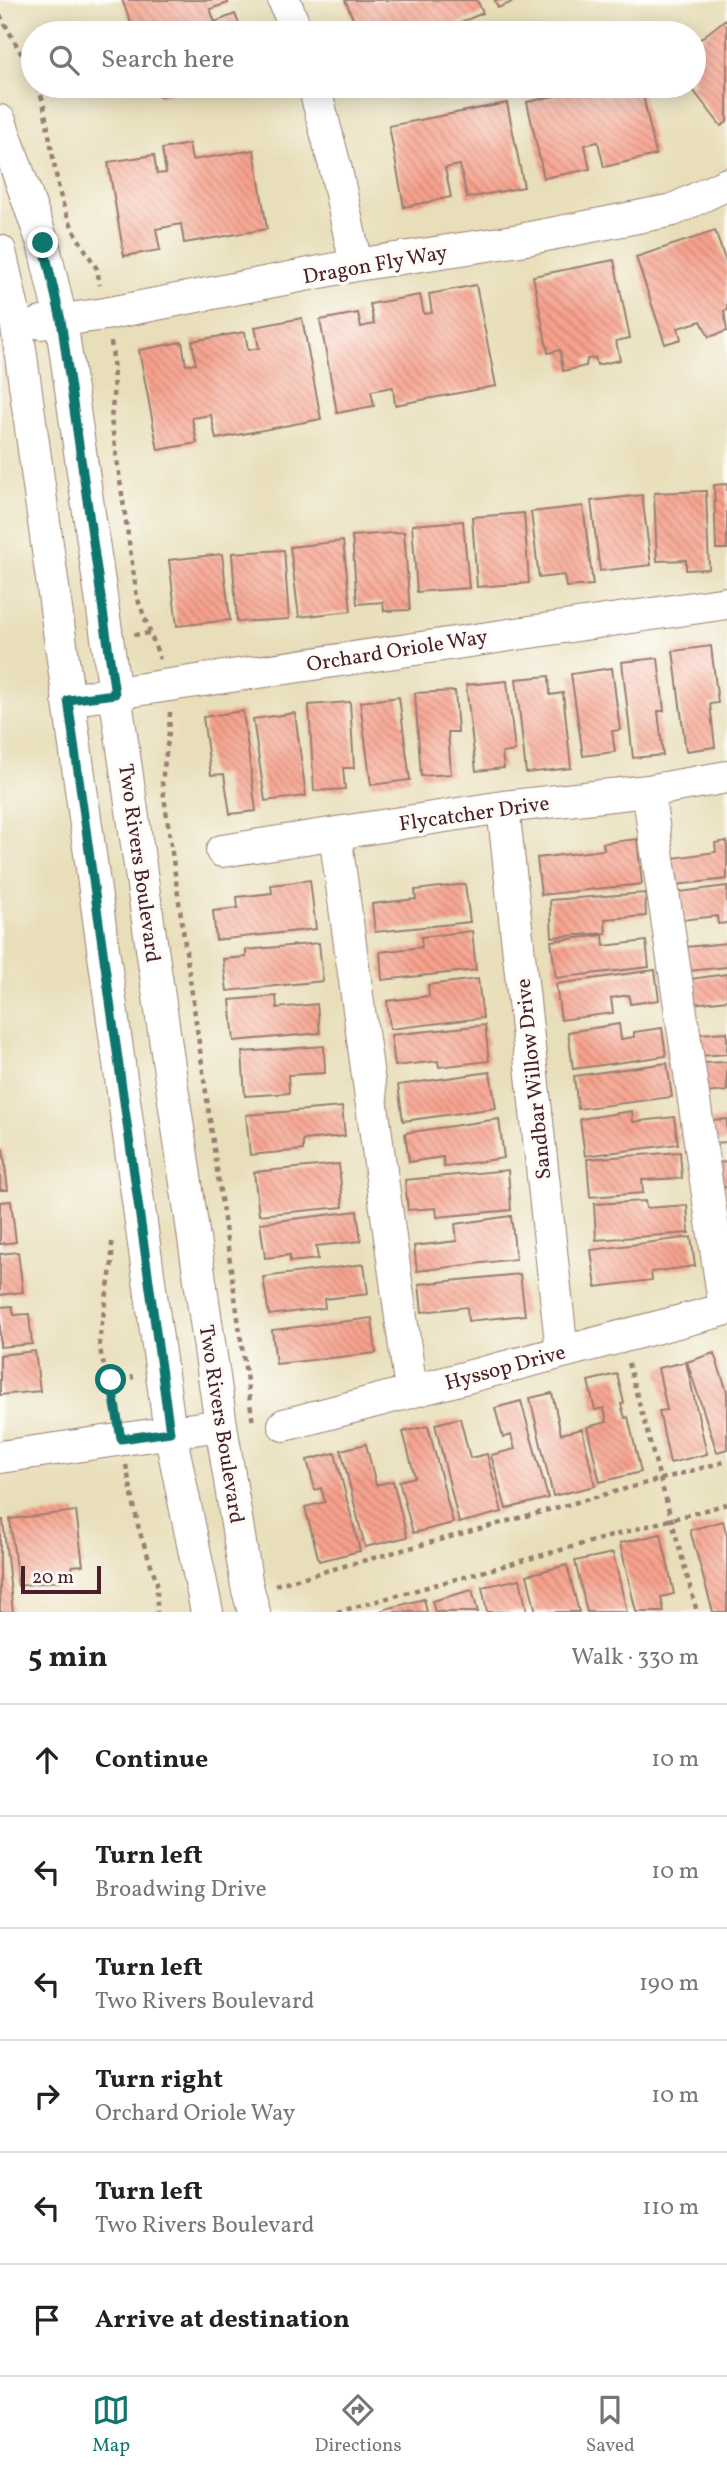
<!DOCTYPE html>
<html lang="en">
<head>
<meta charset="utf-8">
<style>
  body { margin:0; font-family:Vollkorn,serif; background:#f2f2f2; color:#222 }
  .scale { position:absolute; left:21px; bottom:18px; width:80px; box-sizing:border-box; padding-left:7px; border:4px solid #4a1f2b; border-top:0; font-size:19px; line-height:24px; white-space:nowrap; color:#4a1f2b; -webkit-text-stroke:5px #fdfcf7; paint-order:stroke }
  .stop { position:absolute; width:21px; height:21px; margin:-16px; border:5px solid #0f766e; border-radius:50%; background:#fff }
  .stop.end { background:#0f766e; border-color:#fff; box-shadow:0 2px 7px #0008 }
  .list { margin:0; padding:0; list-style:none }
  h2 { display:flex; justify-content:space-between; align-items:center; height:91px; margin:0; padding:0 28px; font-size:30px }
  h2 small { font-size:23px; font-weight:400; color:#767676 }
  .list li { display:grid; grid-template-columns:46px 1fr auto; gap:21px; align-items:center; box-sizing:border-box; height:112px; padding:0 28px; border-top:2px solid #e0e0e0 }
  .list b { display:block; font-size:26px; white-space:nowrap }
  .list p { margin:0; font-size:23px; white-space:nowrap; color:#767676 }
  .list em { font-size:23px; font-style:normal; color:#767676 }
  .icon { flex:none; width:38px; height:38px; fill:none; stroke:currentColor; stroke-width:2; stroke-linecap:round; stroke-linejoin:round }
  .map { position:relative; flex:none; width:727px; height:1612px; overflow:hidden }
  .search { position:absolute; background:#fff; box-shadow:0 4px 18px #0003; left:21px; right:21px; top:21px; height:77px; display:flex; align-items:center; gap:18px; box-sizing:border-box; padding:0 24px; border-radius:38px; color:#767676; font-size:26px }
  .sheet { height:763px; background:#fff }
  nav { display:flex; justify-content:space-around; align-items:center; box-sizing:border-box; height:98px; border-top:2px solid #e0e0e0; background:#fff; font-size:19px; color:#767676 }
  nav a { display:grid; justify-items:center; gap:4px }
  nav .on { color:#0f766e }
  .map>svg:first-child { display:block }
  .building { fill:url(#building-back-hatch) }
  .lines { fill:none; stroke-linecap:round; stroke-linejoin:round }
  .minor-casing { stroke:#997e72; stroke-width:34 }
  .path { stroke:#997e72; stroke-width:4.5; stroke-dasharray:5 5; stroke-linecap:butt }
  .minor { stroke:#fff; stroke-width:32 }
  .route { stroke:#0f766e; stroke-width:9 }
  .labels { text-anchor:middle; stroke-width:7; stroke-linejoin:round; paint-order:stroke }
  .street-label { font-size:21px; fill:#4a1f2b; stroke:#fdfcf7 }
</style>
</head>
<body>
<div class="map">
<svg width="727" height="1612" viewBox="0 0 727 1612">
  <defs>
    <pattern id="building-back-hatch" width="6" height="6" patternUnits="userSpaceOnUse" patternTransform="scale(1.75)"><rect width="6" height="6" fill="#f7a28d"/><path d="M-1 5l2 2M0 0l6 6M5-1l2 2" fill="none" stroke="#ca8373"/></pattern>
  </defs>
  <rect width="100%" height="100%" fill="#fdfcf7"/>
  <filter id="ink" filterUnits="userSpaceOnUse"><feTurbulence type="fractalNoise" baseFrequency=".0143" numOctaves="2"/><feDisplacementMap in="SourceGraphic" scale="14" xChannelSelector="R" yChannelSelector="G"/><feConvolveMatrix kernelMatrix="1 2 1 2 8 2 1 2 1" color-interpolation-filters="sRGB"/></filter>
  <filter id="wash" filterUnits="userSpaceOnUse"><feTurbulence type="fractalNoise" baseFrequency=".00686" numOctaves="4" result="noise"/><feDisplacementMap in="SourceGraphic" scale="28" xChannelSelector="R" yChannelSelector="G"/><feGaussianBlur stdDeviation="1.57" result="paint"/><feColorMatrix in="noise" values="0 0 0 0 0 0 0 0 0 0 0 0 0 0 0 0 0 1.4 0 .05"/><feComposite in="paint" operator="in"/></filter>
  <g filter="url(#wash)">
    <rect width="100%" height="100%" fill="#e8deb9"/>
    <g id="blocks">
      <path class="building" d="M122 0H227L228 3 210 9 215 22 235 14 243 33H135Z
        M345 0H477L483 13 436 33H359Z
        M495 0H517L498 8Z
        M727 18V122L721 126 690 86H694V44Z
        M155 86H188L160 97Z
        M600 86H641L656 155 604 167 598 142 585 145 590 169 544 178 527 102Z
        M507 103 524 187 467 198 460 165 445 168 451 197 404 207 389 126Z
        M189 144 192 160 254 150 267 229 184 243 181 224 156 229 160 250 124 256 108 162 154 155 157 174 166 173 162 149Z
        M715 231 727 265V310L724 311 727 331 709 337 701 321 678 328 681 339 665 344 636 257Z
        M614 260 630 338 616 341 620 360 597 365 595 358 587 359 586 366 563 371 560 350 548 353 533 276Z
        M476 285 496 386 395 405 393 387 371 391 374 406 337 413 320 320 358 313 361 327 374 324 370 304 420 295 424 314 432 313 429 294Z
        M302 318 321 419 216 439 211 415 192 418 197 443 158 450 139 350 182 342 186 365 196 364 192 341 245 332 248 350 259 348 255 327Z
        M727 484V549H716L714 485Z
        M706 491 709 569 686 570V560L657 561 654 493Z
        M642 495 651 565 600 571 591 501Z
        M583 506 593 585 566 587 564 575 539 578 531 512Z
        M524 513 529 583 477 587 472 517Z
        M463 521 469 588 417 592 412 525Z
        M404 532 410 610 384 611 383 602 357 604 352 536Z
        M343 541 351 611 299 617 290 547Z
        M284 550 289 619 237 622 232 553Z
        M222 554 230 620 177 626 169 560Z
        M711 646 718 703 710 704 715 747 686 751 673 651Z
        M658 658 664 711H658L663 755 633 758 622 662Z
        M612 668 620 730 612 731 615 752 583 756 571 674Z
        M549 676 550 695 563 693 571 768 526 773 516 679Z
        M507 681 515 751 502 753 504 768 476 771 466 685Z
        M455 691 458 732H448L451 774 421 776 415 693Z
        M399 697 410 780 371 785 360 702Z
        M350 702 354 768H343L345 789 314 791 309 705Z
        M243 711 256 811 230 814 224 774 211 775 203 717Z
        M295 713 306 796 265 801 253 719Z
        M637 839 642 884 541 895 537 858 604 850 603 843Z
        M727 841V879L676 885 673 858 716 852 715 843Z
        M310 880 316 929 216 940 213 911 238 908 237 897 272 893 271 885Z
        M465 884 470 922 375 932 372 904 416 899 415 890Z
        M727 886V923L718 924 717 916 681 920 679 892Z
        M645 893 646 916 605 919 606 933 552 937 550 900Z
        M472 931 476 970 382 980 380 952 422 947 421 937Z
        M603 935 604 946 646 941 649 967 556 978 551 941Z
        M319 943 323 981 227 991 223 959 246 957V950Z
        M727 943V967L688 971 686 947Z
        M655 970 659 1000 630 1004 629 995 611 998 613 1013 561 1020 556 984Z
        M727 974V1000L693 1004 690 979Z
        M478 979 483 1018 390 1029 387 1001 429 996 428 985Z
        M276 996 277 1008 317 1004 320 1033 234 1041 230 1000Z
        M619 1024 621 1039 634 1037V1032L662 1028 666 1056 573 1069 568 1032Z
        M485 1025 489 1061 439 1067 438 1061 395 1066 391 1035Z
        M727 1032V1054L700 1056 698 1034Z
        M324 1046 325 1073 288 1075 289 1093 245 1096 242 1052Z
        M727 1062V1091L705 1093 703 1063Z
        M667 1063 672 1097 578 1109 574 1076Z
        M490 1072 496 1108 403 1121 398 1085Z
        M342 1107 345 1136 303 1140V1150L250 1155 246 1115Z
        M632 1111 633 1122 674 1117 678 1144 585 1156 580 1119Z
        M499 1119 504 1158 444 1167 443 1157 409 1162 405 1133Z
        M727 1119V1142L712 1143 711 1120Z
        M0 1149H3L8 1190H0Z
        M680 1152 682 1178 642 1180 643 1193 590 1197 587 1159Z
        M727 1162V1187H719L717 1163Z
        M339 1164 343 1207 259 1215 254 1172Z
        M508 1170 511 1210 437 1217 436 1208 408 1210 405 1180Z
        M11 1201 16 1242 0 1244V1202Z
        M645 1201 646 1208 687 1205 689 1233 596 1240 594 1204Z
        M357 1211 361 1241 316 1246 318 1259 290 1262V1255L265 1258 260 1223Z
        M511 1216 516 1259 417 1271 414 1246 457 1241 455 1224Z
        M691 1237 695 1266 651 1272 652 1280 596 1287 591 1250Z
        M18 1252 23 1292 0 1295V1254Z
        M364 1264 368 1294 324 1299 325 1308 269 1315 263 1277Z
        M520 1274 525 1315 468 1321 467 1307 422 1312 419 1284Z
        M12 1306 14 1315 29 1314 32 1344 0 1347V1307Z
        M372 1318 376 1353 276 1364 272 1330Z
        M35 1351 40 1391 0 1395V1355Z
        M714 1353 727 1392V1449L717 1452 687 1362Z
        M686 1362 707 1454 670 1463 659 1411 667 1410 658 1368Z
        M617 1374 624 1403 621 1404 625 1418 628 1417 641 1472 600 1482 587 1427 607 1422 604 1408 595 1410 588 1381Z
        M552 1393 561 1434 582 1429 595 1486 553 1496 530 1398Z
        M521 1401 548 1498 506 1509 491 1455 515 1449 511 1435 503 1438 495 1408Z
        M460 1418 470 1458 487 1454 502 1512 459 1523 435 1424Z
        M428 1426 453 1523 413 1533 399 1481 415 1477 403 1432Z
        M366 1444 376 1485 393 1481 407 1537 365 1547 341 1450Z
        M335 1453 360 1551 319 1561 305 1507 325 1502 321 1488 315 1490 307 1460Z
        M76 1511 83 1565 72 1566 74 1579 18 1586 10 1519Z
        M0 1520H3L13 1612H0Z
        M723 1521 727 1536V1612H713L690 1530Z
        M661 1534 674 1594 661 1597 664 1612H636L620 1543Z
        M613 1553 627 1612H587L575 1561Z
        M567 1565 579 1612H536L527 1575Z
        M520 1579 527 1612H487L482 1587Z
        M472 1590 478 1612H435L432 1601Z
        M424 1599 427 1612H382V1610Z"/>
    </g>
  </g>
  <g filter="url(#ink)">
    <use href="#blocks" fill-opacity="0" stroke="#997e72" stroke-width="2"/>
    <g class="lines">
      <g class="minor-casing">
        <path id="minor" d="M284 0 297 33
          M314 86 336 170 356 265
          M0 121 43 243 61 320 221 1425 247 1586 254 1612
          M0 251 17 327 170 1432 207 1612
          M41 323 105 314 356 265 520 240 673 210 727 184
          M68 700 727 603
          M648 791 725 1309
          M503 807 562 1352
          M335 834 411 1391
          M222 851 503 807 648 791 727 777
          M284 1425 727 1309
          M0 1457 221 1425"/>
      </g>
      <path class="path" d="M0 15 33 75
        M37 86 43 101 59 191 65 211 75 233 97 269 100 285
        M111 342C115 368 114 393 111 419L137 597 160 659
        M134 635 150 633
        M170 712 169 732 162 782 253 1424
        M112 1242V1263L99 1341 102 1360 111 1380 116 1412
        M628 1363 697 1612
        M111 1380 134 1377
        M126 1465 139 1530 157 1582V1612
        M275 1585 727 1461
        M337 1612 727 1504"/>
      <use href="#minor" class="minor"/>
    </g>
  </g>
  <g class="lines" filter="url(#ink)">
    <path class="route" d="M43 243 61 320 115 694 68 700 170 1432 121 1439 111 1380"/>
  </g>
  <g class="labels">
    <g class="street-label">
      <text transform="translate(375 264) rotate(-10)" y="7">Dragon Fly Way</text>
      <text transform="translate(397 650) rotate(-9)" y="7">Orchard Oriole Way</text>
      <text transform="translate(474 813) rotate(-8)" y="7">Flycatcher Drive</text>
      <text transform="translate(140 863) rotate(82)" y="7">Two Rivers Boulevard</text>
      <text transform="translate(533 1079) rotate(-96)" y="7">Sandbar Willow Drive</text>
      <text transform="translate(505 1367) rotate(-15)" y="7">Hyssop Drive</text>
      <text transform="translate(222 1424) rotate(81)" y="7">Two Rivers Boulevard</text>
    </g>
  </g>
</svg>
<div class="scale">20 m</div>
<div class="stop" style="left:111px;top:1380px"></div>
<div class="stop end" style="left:43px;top:243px"></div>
<div class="search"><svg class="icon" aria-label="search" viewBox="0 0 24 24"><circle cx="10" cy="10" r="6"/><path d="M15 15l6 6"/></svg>Search here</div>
</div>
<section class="sheet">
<h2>5 min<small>Walk · 330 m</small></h2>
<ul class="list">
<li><svg class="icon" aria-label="ahead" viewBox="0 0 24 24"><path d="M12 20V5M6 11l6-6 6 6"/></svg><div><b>Continue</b></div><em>10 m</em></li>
<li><svg class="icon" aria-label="left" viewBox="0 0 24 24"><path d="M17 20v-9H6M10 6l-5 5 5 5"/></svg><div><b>Turn left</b><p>Broadwing Drive</p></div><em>10 m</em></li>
<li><svg class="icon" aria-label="left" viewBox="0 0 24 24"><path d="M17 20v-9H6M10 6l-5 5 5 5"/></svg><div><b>Turn left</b><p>Two Rivers Boulevard</p></div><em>190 m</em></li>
<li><svg class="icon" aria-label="right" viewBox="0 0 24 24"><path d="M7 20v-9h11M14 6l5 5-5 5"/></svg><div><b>Turn right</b><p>Orchard Oriole Way</p></div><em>10 m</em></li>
<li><svg class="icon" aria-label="left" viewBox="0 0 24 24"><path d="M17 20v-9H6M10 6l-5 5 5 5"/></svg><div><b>Turn left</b><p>Two Rivers Boulevard</p></div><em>110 m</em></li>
<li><svg class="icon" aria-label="arrive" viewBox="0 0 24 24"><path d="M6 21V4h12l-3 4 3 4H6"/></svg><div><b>Arrive at destination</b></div></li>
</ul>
</section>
<nav>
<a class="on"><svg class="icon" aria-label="map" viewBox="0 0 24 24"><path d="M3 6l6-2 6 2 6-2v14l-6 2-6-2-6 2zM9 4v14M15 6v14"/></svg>Map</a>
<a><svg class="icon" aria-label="directions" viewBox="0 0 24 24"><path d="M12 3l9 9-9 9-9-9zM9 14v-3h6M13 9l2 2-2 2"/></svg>Directions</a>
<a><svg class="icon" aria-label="saved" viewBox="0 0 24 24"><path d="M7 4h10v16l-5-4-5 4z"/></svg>Saved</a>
</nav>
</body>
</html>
